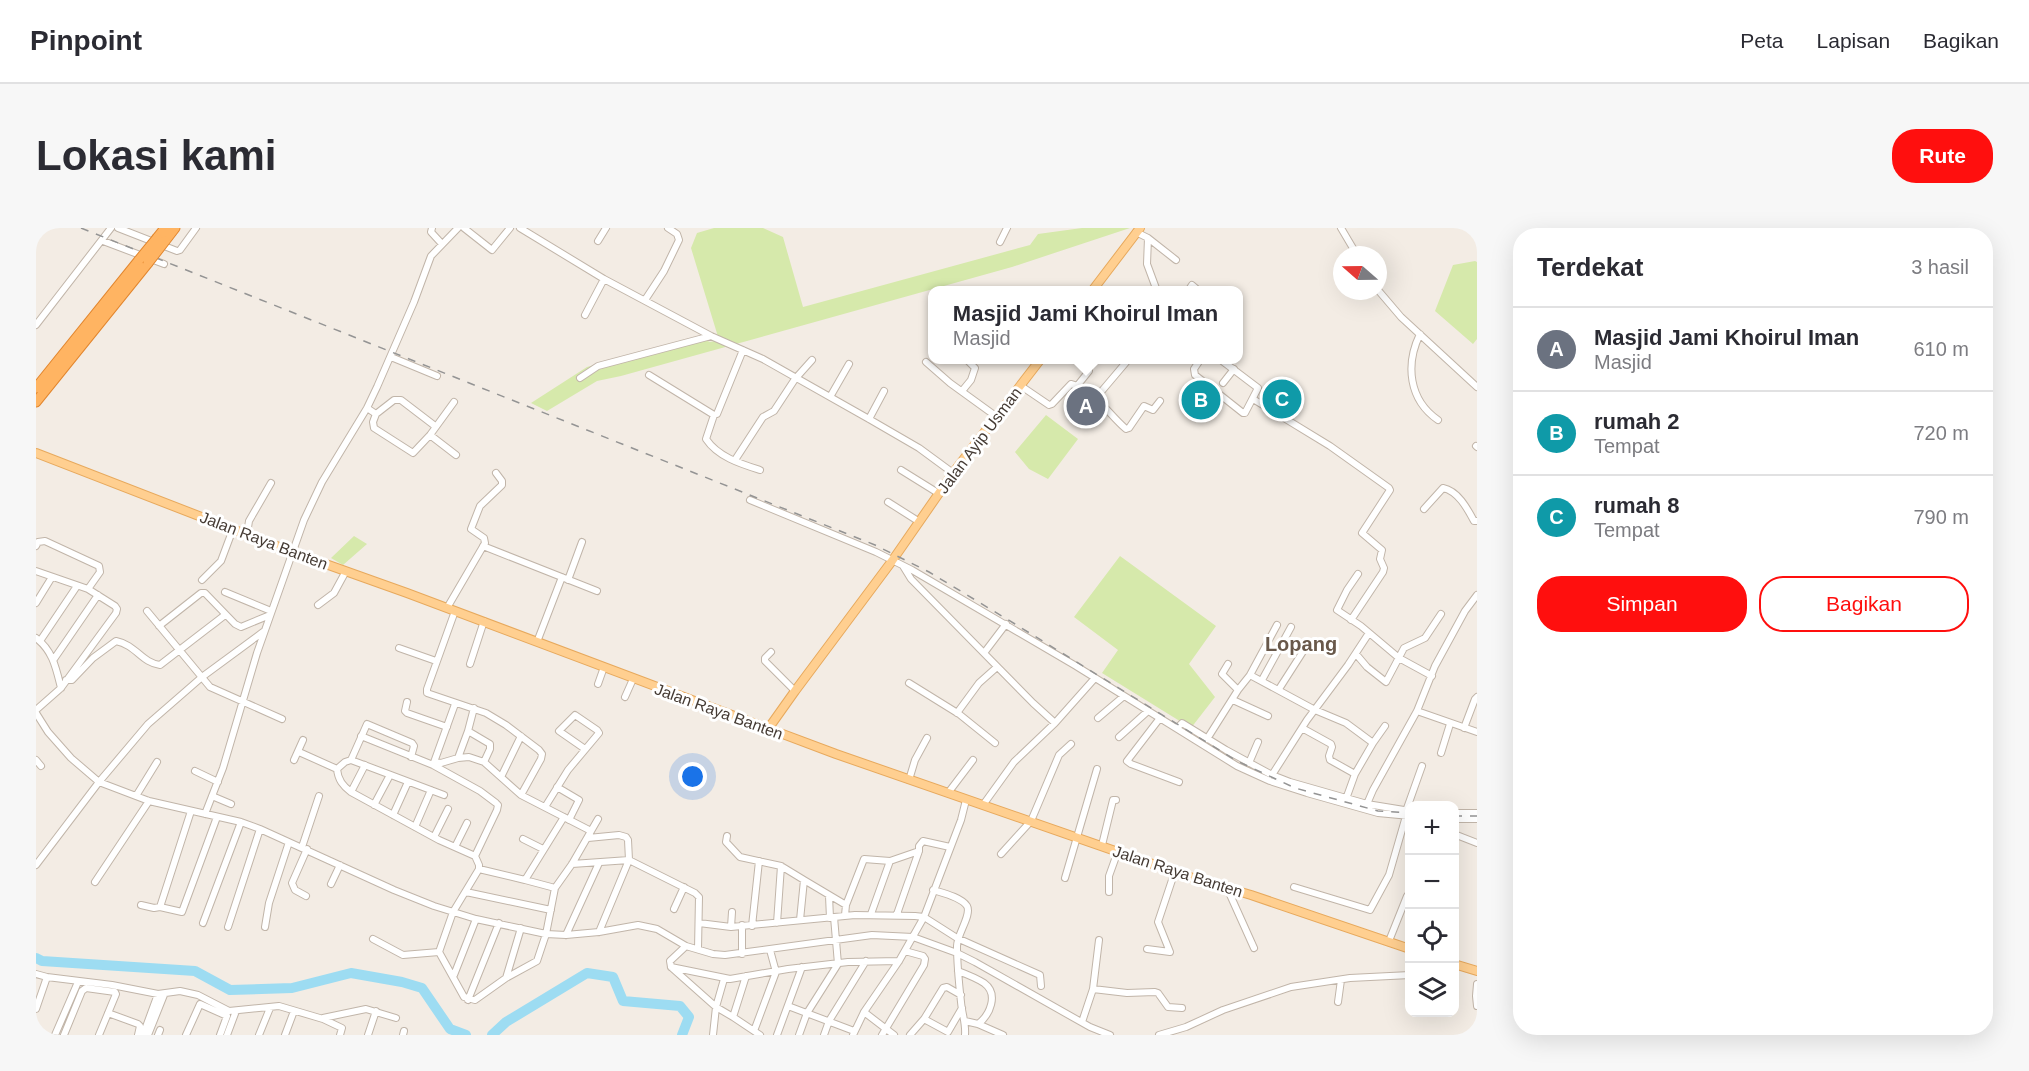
<!DOCTYPE html>
<html lang="id">
<head>
<meta charset="utf-8">
<style>
  body { margin:0; font-family:Helvetica,sans-serif; background:#f7f7f7; color:#2b2b33 }
  .controls { position:absolute; right:18px; bottom:18px; display:grid; overflow:hidden; border-radius:12px; box-shadow:0 6px 24px #0002 }
  .controls button { width:54px; height:54px; display:grid; place-items:center; padding:0; border:0; border-bottom:2px solid #e1e1e2; background:#fff; color:#2b2b33; font:30px sans-serif }
  .compass { position:absolute; left:1297px; top:18px; width:54px; height:54px; border-radius:50%; background:#fff; box-shadow:0 6px 24px #0002; rotate:290deg }
  .you { position:absolute; left:657px; top:549px; width:21px; height:21px; margin:-15px; border:4px solid #fff; border-radius:50%; background:#1a73e8; box-shadow:0 0 0 9px #1a73e833 }
  .badge { display:grid; place-items:center; width:39px; height:39px; border-radius:50%; background:#ff0f0e; color:#fff; font-size:20px; font-weight:700 }
  .pin { position:absolute; translate:-50% -50%; border:3px solid #fff; box-shadow:0 2px 6px #0006 }
  .popup { position:absolute; left:892px; top:58px; width:315px; height:78px; box-sizing:border-box; display:grid; place-content:center; border-radius:12px; background:#fff; filter:drop-shadow(0 2px 4px #0005); font-size:20px; white-space:nowrap; color:#7c7c81 }
  .popup b { font-size:22px; color:#2b2b33 }
  .popup::after { content:''; position:absolute; left:50%; top:100%; margin-left:-12px; border:12px solid transparent; border-top-color:#fff }
  .list { margin:0; padding:0; list-style:none }
  h2 { display:flex; justify-content:space-between; align-items:center; height:78px; margin:0; padding:0 24px; font-size:26px }
  h2 small { font-size:20px; font-weight:400; color:#7c7c81 }
  .list li { display:grid; grid-template-columns:39px 1fr auto; gap:18px; align-items:center; box-sizing:border-box; height:84px; padding:0 24px; border-top:2px solid #e1e1e2 }
  .list b { display:block; font-size:22px; white-space:nowrap }
  .list p { margin:0; font-size:20px; white-space:nowrap; color:#7c7c81 }
  .list em { font-size:20px; font-style:normal; color:#7c7c81 }
  .actions { display:flex; gap:12px; padding:18px 24px }
  .actions a { flex:1; padding:14px 0; border:2px solid #ff0f0e; border-radius:24px; text-align:center; font-size:21px; color:#ff0f0e }
  .actions .main { background:#ff0f0e; color:#fff }
  .icon { flex:none; width:33px; height:33px; fill:none; stroke:currentColor; stroke-width:2; stroke-linecap:round; stroke-linejoin:round }
  .map { position:relative; flex:none; width:1441px; height:807px; overflow:hidden; border-radius:24px }
  header { display:flex; align-items:center; gap:36px; box-sizing:border-box; height:84px; padding:0 30px; background:#fff; border-bottom:2px solid #e1e1e2 }
  header strong { font-size:28px }
  nav { display:flex; gap:33px; margin-inline-start:auto; font-size:21px }
  .intro { display:flex; align-items:center; justify-content:space-between; box-sizing:border-box; height:144px; padding:0 36px }
  h1 { margin:0; font-size:42px }
  .button { padding:15px 27px; border-radius:24px; background:#ff0f0e; color:#fff; font-size:21px; font-weight:700 }
  main { display:flex; gap:36px; padding:0 36px }
  aside { flex:1; background:#fff; border-radius:24px; box-shadow:0 6px 24px #0002 }
  .map>svg:first-child { display:block }
  .green { fill:#d6e9ab }
  .lines { fill:none; stroke-linecap:round; stroke-linejoin:round }
  .river { stroke:#9ddcf2; stroke-width:10 }
  .minor-casing { stroke:#c1b5a9; stroke-width:8 }
  .major-casing { stroke:#e7a95d; stroke-width:10 }
  .highway-casing { stroke:#e2862e; stroke-width:11 }
  .minor { stroke:#fff; stroke-width:6 }
  .major { stroke:#ffcf90; stroke-width:8 }
  .highway { stroke:#ffb462; stroke-width:9 }
  .rail { stroke:#949494; stroke-width:1.5; stroke-dasharray:8 8; stroke-linecap:butt }
  .highway-bridge-casing { stroke:#e2862e; stroke-width:11; stroke-linecap:butt }
  .highway-bridge { stroke:#ffb462; stroke-width:9 }
  .labels { text-anchor:middle; stroke-width:6; stroke-linejoin:round; paint-order:stroke }
  .street-label { font-size:16px; fill:#453b34; stroke:#fff }
  .quarter-label { font-size:20px; font-weight:bold; fill:#68584a; stroke:#fff }
</style>
</head>
<body>
<header>
<strong>Pinpoint</strong>
<nav><a>Peta</a><a>Lapisan</a><a>Bagikan</a></nav>
</header>
<div class="intro"><h1>Lokasi kami</h1><a class="button">Rute</a></div>
<main>
<div class="map">
<svg width="1441" height="807" viewBox="0 0 1441 807">
  <rect width="100%" height="100%" fill="#f3ece4"/>
  <path class="green" d="M678 0H727L747 9 767 79 994 17 1002 6 1046 0H1094L976 39 585 148 561 153 511 183 495 175 551 139 662 109 674 114 683 112 655 20 661 5Z
    M1439 33 1441 34V111L1437 116 1399 83 1417 37Z
    M1010 187 1042 211 1012 251 993 241 979 224Z
    M318 308 331 316 307 337 295 330Z
    M1084 328 1180 398 1153 436 1179 469 1155 500 1066 445 1082 422 1038 389Z"/>
  <g class="lines">
    <path class="river" d="M0 730 6 733 159 743 194 762 256 760 315 745 366 754 386 760 414 801 430 807
      M456 807 470 794 551 745 577 749 587 773 644 778 653 789 646 807"/>
    <g class="minor-casing">
      <path id="minor" d="M82 0 141 23 144 22 160 0
        M396 0 395 4 406 16
        M428 0 456 22 474 0
        M484 0 568 51 675 108 727 131 833 191 883 220 917 245
        M1305 0 1321 27
        M1100 4 1112 10 1111 36 1121 63
        M1112 10 1140 32
        M67 13 128 36
        M562 13 570 0
        M964 14 971 0
        M1342 62 1365 89 1441 159
        M1152 63 1156 57 1163 63
        M609 72 628 43 643 12 641 6 632 0
        M549 87 568 51
        M0 97 75 0
        M1384 106C1369 137 1373 172 1402 192
        M355 129 401 148
        M1164 132 1158 141 1159 147 1207 185H1209L1222 160 1185 132
        M890 134 914 155 961 189
        M613 147 678 187 681 186 707 122
        M544 150 562 138 675 108
        M1187 155 1198 141
        M985 158 1013 177 1016 176 1035 156C1058 161 1073 187 1090 201L1093 200 1108 178 1117 182 1124 173
        M1041 158 1053 143 1052 139 1048 136
        M926 163 935 152 939 140 931 132
        M794 169 813 136
        M1059 171 1092 132
        M1217 171 1294 218 1353 260 1354 262 1326 305 1346 322 1344 331 1348 340 1347 344 1315 392
        M331 180 340 186 358 172H365L399 198
        M340 186 337 194 338 200 377 225 394 207 418 174
        M678 187 670 211C682 229 705 236 724 242
        M833 191 848 163
        M394 207 420 227
        M1440 218 1441 219
        M699 232 727 189 738 183 759 151 776 132
        M865 242 902 265
        M714 272 840 324 876 342 1040 438 1201 538 1234 553 1271 565 1342 585 1374 588
        M852 274 882 293
        M1388 281 1407 260C1422 263 1431 280 1438 293H1441
        M211 306 213 293 235 255
        M0 318 2 314 9 313 63 338 64 344 52 361
        M447 318 561 363
        M867 338 875 351 997 475 1019 495
        M0 343 52 361 79 378 81 381 80 385 25 460 0 482
        M1322 346 1311 362 1301 382 1325 398 1363 430 1396 448
        M166 352 185 333 197 301
        M532 352 546 314
        M189 364 235 383
        M0 375 16 349
        M282 377 298 365 310 343
        M411 380 449 315 448 310 435 301 444 278 466 257V253L460 245
        M111 383 174 459 246 491
        M419 383 391 461V465L450 485 470 497 503 522 506 526 505 531 485 567
        M123 398 165 365H169L199 396 205 399 234 387
        M0 410C17 423 20 440 25 460
        M4 413 41 358
        M501 414 526 349
        M363 420 400 433
        M735 424 729 430V433L759 463
        M948 425 970 396
        M1320 426 1331 439 1350 454 1368 420 1389 410 1405 386
        M18 431 62 367
        M434 436 448 393
        M1192 436 1186 446 1202 462
        M1214 447 1241 397
        M30 452H36L57 430 80 413C100 417 106 435 124 437L189 387
        M1226 452 1255 399
        M873 455 923 486 959 515
        M562 456 568 439
        M1243 461 1268 422
        M589 469 597 451
        M1197 472 1232 488
        M371 474 369 483 371 485 411 499
        M438 480 432 503 454 516V521L448 534 485 567 555 603
        M1381 483 1441 504
        M0 485 12 504 35 530 63 554 113 573 205 594 224 601 358 662 398 678 440 691 510 706 530 707 563 704 602 697 621 701 650 718
        M921 485 943 455 961 439
        M1062 490 1088 468
        M1124 490 1091 533 1095 536 1143 554
        M1141 500 1146 495 1190 522 1236 547 1254 554 1331 576 1374 583
        M1266 500 1295 516 1296 519 1293 528 1294 532 1319 546
        M1428 500 1439 471 1441 469
        M325 508 397 537 444 563 460 575 462 577 461 582 439 628
        M1083 509 1112 483
        M1171 511 1202 462 1214 447 1279 482 1310 495 1337 515 1319 546 1310 571
        M1337 515 1349 498
        M263 524 301 541
        M1405 525 1414 496
        M422 530 433 529 448 534
        M0 532 5 538
        M258 532 267 512
        M315 532 331 496 376 515 378 518 375 529
        M398 534 405 535 422 530 432 503
        M1213 535 1222 514
        M397 537 419 476
        M159 543 182 554
        M466 547 485 508
        M1236 547 1271 492 1312 437 1333 405
        M873 552 879 532 891 510
        M521 559 543 572 533 592
        M315 564 329 537
        M912 565 937 532
        M408 567 315 532 309 534 301 541C302 552 307 558 315 564L403 612 439 628 443 637V641L489 652 528 589
        M100 568 121 534
        M176 568 195 576
        M1331 576 1337 562 1381 483 1399 438 1429 383 1441 367
        M338 577 354 547
        M947 577 978 534 1019 495 1059 450
        M509 579 532 542 563 505 561 502 539 487 523 503 549 521
        M1370 583 1386 538
        M1418 585H1441
        M169 586 187 540 221 425 268 292 286 254 331 180 341 159 378 74 395 28 422 0
        M357 587 372 554
        M1418 591H1441
        M379 599 395 562
        M1418 606 1441 615
        M691 608 690 614 704 629 745 638 768 652 764 692
        M398 609 412 581
        M487 611 507 621
        M1066 617 1077 572H1080
        M266 619 283 568
        M419 619 431 595
        M883 623V618L887 613 914 619
        M965 626 995 593 1023 527 1035 516
        M536 636 593 632 592 612 590 609 583 607 552 610
        M0 637 63 554 112 496 166 449 227 404
        M1029 650 1061 541
        M489 652 519 660
        M768 652 810 677
        M59 654 113 573
        M295 656 304 637
        M1258 659 1334 682 1353 647 1370 588
        M1191 660 1218 720
        M897 662C907 665 925 669 931 678 936 687 921 706 921 718 921 737 923 756 925 774 926 786 930 795 929 807
        M430 664 515 682
        M1073 664V648L1082 623
        M270 668 259 662 256 655 271 621
        M793 668 794 690
        M105 677 118 680 124 679 155 583
        M124 679 146 684 181 589
        M638 681 648 659
        M835 686 854 633
        M809 687 810 677 828 631 854 633 883 623 861 686
        M167 695 205 594
        M663 695 695 699 819 687 879 688 888 689 921 710 1004 747 1005 758
        M741 695 745 638
        M706 697V726
        M716 698 723 633
        M192 699 224 601
        M229 699 233 675 253 614
        M695 699 696 684
        M563 704 593 632 659 665 663 669 662 721
        M530 707 563 635
        M337 711 367 727 403 724 417 684 443 641
        M1353 713 1371 668
        M1111 721 1134 724 1122 694 1139 643
        M403 724 428 769 439 772 470 750 501 733 510 706 519 660 536 636 562 591
        M635 739 634 733 650 718 677 726 689 727 836 707 877 709 921 725 939 734 1054 799 1074 807
        M635 739 694 751 752 741 812 734 863 733
        M635 739 680 779 697 789
        M922 743C930 746 940 750 948 755 963 766 954 787 942 796
        M0 746 11 749 76 757 122 766 144 763 162 767 193 783 243 778 287 791 306 800 304 807
        M418 747 440 691
        M710 748 697 789 724 807
        M470 750 485 700
        M1441 756 1440 768 1441 778
        M1057 761 1091 765 1119 764 1122 765 1132 779 1146 780
        M432 772 463 695
        M1302 774 1305 752
        M752 778 818 803
        M0 781 11 749
        M828 784 858 807
        M72 785 102 796 104 798 102 807
        M287 790 330 781 360 790
        M888 791 912 804 926 780
        M929 793 942 796 967 807
        M1046 794 1057 761 1063 712
        M718 803 740 744 734 722
        M19 807 42 754
        M28 807 46 763 50 760 79 764 80 766 63 807
        M107 807 122 766
        M112 807 128 767
        M122 807 124 802
        M150 807 164 776 191 788 184 807
        M191 807 200 783
        M223 807 234 780
        M249 807 258 783
        M332 807 340 783
        M367 807 368 803
        M677 807 680 779 688 751
        M741 807 766 739
        M763 807 771 785 802 736 798 689
        M788 807 793 793 830 733
        M817 807 828 784 863 733 888 689 925 592 930 572
        M846 807 888 737 889 731 887 728 869 723
        M874 807 888 791 907 760 911 759 925 767
        M1123 807 1150 799 1187 782 1255 759 1314 750 1374 747"/>
    </g>
    <g class="major-casing">
      <path id="major" d="M1056 63 1104 0
        M0 225 256 324 371 365 800 526 1154 649 1215 667 1374 721
        M732 501 759 463 856 333 917 245 1004 132
        M1418 736 1441 743"/>
    </g>
    <g class="highway-casing">
      <path id="highway" d="M121 10 129 0
        M129 13 139 0
        M0 160 103 32
        M0 174 112 35"/>
    </g>
    <use href="#minor" class="minor"/>
    <use href="#major" class="major"/>
    <use href="#highway" class="highway"/>
    <path class="rail" d="M45 0 839 317 893 344 979 396 1201 533 1259 560 1342 583 1374 585
      M1418 588H1441"/>
    <g class="highway-bridge-casing">
      <path id="highway-bridge" d="M103 32 121 10
        M112 35 129 13"/>
    </g>
    <use href="#highway-bridge" class="highway-bridge"/>
  </g>
  <g class="labels">
    <g class="street-label">
      <text transform="translate(943 212) rotate(-53)" y="6">Jalan Ayip Usman</text>
      <text transform="translate(228 312) rotate(21)" y="6">Jalan Raya Banten</text>
      <text transform="translate(683 483) rotate(20)" y="6">Jalan Raya Banten</text>
      <text transform="translate(1142 643) rotate(18)" y="6">Jalan Raya Banten</text>
    </g>
    <g class="quarter-label">
      <text x="1265" y="423">Lopang</text>
    </g>
  </g>
</svg>
<div class="controls">
<button>+</button>
<button>−</button>
<button><svg class="icon" aria-label="locate" viewBox="0 0 24 24"><circle cx="12" cy="12" r="6"/><path d="M12 2v4M12 18v4M2 12h4M18 12h4"/></svg></button>
<button><svg class="icon" aria-label="layers" viewBox="0 0 24 24"><path d="M12 4l9 5-9 5-9-5zM3 14l9 5 9-5"/></svg></button>
</div>
<svg class="compass" viewBox="-18 -18 36 36"><path d="M0-13l5 13h-10z" fill="#e53935"/><path d="M0 13l5-13h-10z" fill="#7c7c81"/></svg>
<div class="you"></div>
<div class="pin badge" style="left:1050px;top:178px;background:#6b7280">A</div>
<div class="popup"><b>Masjid Jami Khoirul Iman</b>Masjid</div>
<div class="pin badge" style="left:1165px;top:172px;background:#0f9aa8">B</div>
<div class="pin badge" style="left:1246px;top:171px;background:#0f9aa8">C</div>
</div>
<aside>
<h2>Terdekat<small>3 hasil</small></h2>
<ul class="list">
<li><span class="badge" style="background:#6b7280">A</span><div><b>Masjid Jami Khoirul Iman</b><p>Masjid</p></div><em>610 m</em></li>
<li><span class="badge" style="background:#0f9aa8">B</span><div><b>rumah 2</b><p>Tempat</p></div><em>720 m</em></li>
<li><span class="badge" style="background:#0f9aa8">C</span><div><b>rumah 8</b><p>Tempat</p></div><em>790 m</em></li>
</ul>
<div class="actions"><a class="main">Simpan</a><a>Bagikan</a></div>
</aside>
</main>
</body>
</html>
